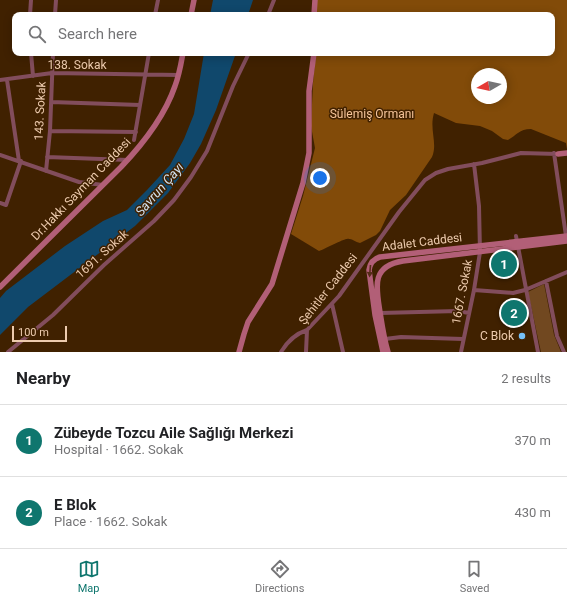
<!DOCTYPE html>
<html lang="en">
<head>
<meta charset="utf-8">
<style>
  body { margin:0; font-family:Roboto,sans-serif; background:#f6f6f6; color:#202124 }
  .compass { position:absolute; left:471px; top:68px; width:36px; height:36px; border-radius:50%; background:#fff; box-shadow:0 2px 10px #0003; rotate:261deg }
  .scale { position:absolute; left:12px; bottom:10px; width:55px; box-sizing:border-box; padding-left:4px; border:2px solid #edcbae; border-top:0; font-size:11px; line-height:14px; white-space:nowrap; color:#edcbae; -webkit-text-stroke:3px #402100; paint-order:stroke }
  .you { position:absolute; left:320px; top:178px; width:14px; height:14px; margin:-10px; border:3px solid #fff; border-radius:50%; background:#1a73e8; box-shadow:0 0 0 6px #1a73e833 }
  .badge { display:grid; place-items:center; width:26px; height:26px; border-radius:50%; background:#0f766e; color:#fff; font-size:13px; font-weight:700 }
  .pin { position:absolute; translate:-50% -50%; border:2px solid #fff; box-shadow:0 1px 4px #0006 }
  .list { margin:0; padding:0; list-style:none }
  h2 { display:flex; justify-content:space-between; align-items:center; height:52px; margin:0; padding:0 16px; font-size:17px }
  h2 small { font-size:13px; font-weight:400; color:#757577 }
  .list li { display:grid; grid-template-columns:26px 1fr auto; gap:12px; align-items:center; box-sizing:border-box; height:72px; padding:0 16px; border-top:1px solid #e0e0e0 }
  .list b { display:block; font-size:15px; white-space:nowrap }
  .list p { margin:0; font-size:13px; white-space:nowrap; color:#757577 }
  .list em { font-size:13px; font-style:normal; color:#757577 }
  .icon { flex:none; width:22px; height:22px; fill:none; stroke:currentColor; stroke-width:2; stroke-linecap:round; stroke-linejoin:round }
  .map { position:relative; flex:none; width:567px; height:352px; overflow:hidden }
  .search { position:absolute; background:#fff; box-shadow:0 2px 10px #0003; left:12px; right:12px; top:12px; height:44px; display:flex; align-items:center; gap:10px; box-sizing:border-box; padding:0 14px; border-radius:8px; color:#757577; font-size:15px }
  .sheet { height:196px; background:#fff }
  nav { display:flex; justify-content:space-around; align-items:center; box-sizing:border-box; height:56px; border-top:1px solid #e0e0e0; background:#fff; font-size:11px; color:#757577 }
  nav a { display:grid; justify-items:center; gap:2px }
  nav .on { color:#0f766e }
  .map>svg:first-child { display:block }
  .green { fill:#714820 }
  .forest { fill:#824b09; fill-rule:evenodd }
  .water { fill:#10486c }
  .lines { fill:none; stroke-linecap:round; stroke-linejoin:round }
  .street { stroke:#824d5c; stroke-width:4 }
  .secondary { stroke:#b25f77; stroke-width:5.5 }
  .oneway { fill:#572d18 }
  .poi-dot { fill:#76c0f7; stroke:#402100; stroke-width:1.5 }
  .labels { text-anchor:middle; stroke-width:3; stroke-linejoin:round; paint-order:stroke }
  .street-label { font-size:12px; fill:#edcbae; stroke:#402100 }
  .park-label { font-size:12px; fill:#f6c59a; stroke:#402100 }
  .poi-label { font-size:12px; fill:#edcbae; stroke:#402100; text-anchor:end }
  .water-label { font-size:13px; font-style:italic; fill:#d1e2f0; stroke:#402100 }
</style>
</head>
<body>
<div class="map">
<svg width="567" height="352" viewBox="0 0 567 352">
  <rect width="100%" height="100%" fill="#402100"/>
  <path class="green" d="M544 284 554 335 561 352H541L528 292Z"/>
  <path class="forest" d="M314 0H567V149L566 143 531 129C519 129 517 135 508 140L503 139 492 131 480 126 456 123 434 113C429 130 438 143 432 157L406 195 390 210 380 231 376 235 360 243C355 242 351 238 347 239 343 239 325 249 319 251L291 234 303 196 315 148 311 126 313 83 316 53H552V15H316ZM477 74H501V98H477Z"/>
  <path class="water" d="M213 0H253L248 15H210Z
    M204 53H236L216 110 201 144 190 163 168 193 135 226 28 307 0 335V298L6 291 65 246 103 221 127 210 147 190 170 165 184 139 194 114Z"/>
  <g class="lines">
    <path class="street" d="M30 15 31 0
      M55 15 56 0
      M155 15 158 0
      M268 15 274 0
      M31 53 33 76
      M0 80 52 73 178 75
      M7 80 19 161
      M51 102 140 105
      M50 131 136 132
      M134 140 149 53
      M554 153 566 236
      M0 155 79 182 103 185
      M47 157 128 160
      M46 171 50 131 53 53
      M0 203 6 205 21 161
      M516 236 538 352
      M546 281 557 336 564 352
      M474 290 513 293 525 290 567 272
      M332 304 343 352
      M380 313 458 311 469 313
      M385 339 401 337 463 339
      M8 352 53 315 104 265 154 221 174 200 191 177 207 151 233 86 249 53
      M281 352C287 342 295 334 307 330
      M306 352 307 330 339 296 399 212 425 180 436 173 448 169 482 163 521 153 558 154
      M461 352 474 290 480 252 479 206 474 164"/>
    <path class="secondary" d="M191 15 194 0
      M314 15 315 0
      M558 154 567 153
      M0 287 121 167C142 145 165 115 175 86 179 76 181 64 183 53
      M239 352 244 334 248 322 272 284 303 183 309 153V91L314 53
      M383 352 375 315 369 270C370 263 373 259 380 257L567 236
      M388 352C384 339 382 325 380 312 376 287 371 266 403 261L567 241"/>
  </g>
  <defs><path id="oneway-solid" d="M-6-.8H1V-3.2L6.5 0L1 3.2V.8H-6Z"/></defs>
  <use class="oneway" href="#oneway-solid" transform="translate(370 271) rotate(95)"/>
  <circle class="poi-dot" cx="522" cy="336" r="4"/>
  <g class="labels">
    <g class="street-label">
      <text x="77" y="69">138. Sokak</text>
      <text transform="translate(40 111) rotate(-87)" y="4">143. Sokak</text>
      <text transform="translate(81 189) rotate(-46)" y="4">Dr.Hakkı Sayman Caddesi</text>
      <text transform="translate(422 242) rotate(-7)" y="4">Adalet Caddesi</text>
      <text transform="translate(102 254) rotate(-42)" y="4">1691. Sokak</text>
      <text transform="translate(328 289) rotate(-52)" y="4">Şehitler Caddesi</text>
      <text transform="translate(462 292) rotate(-79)" y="4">1667. Sokak</text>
    </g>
    <g class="park-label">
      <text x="372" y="118">Sülemiş Ormanı</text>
    </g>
    <g class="poi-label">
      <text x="514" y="340">C Blok</text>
    </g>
    <g class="water-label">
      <text transform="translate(159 189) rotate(-49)" y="5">Savrun Çayı</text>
    </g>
  </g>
</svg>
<svg class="compass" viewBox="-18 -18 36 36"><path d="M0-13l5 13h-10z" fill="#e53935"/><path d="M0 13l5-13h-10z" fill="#757577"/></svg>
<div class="scale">100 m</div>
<div class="you"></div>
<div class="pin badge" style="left:504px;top:264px">1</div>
<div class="pin badge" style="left:514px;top:313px">2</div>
<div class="search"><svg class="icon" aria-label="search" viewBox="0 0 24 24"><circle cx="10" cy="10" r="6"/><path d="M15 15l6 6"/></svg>Search here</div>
</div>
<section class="sheet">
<h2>Nearby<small>2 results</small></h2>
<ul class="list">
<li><span class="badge">1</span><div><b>Zübeyde Tozcu Aile Sağlığı Merkezi</b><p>Hospital · 1662. Sokak</p></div><em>370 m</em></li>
<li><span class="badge">2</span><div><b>E Blok</b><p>Place · 1662. Sokak</p></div><em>430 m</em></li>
</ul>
</section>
<nav>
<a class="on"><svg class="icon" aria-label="map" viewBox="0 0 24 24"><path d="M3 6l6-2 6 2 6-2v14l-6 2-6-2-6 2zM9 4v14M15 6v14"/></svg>Map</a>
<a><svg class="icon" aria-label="directions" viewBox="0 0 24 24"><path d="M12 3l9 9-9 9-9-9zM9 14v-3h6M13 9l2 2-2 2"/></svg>Directions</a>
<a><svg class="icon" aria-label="saved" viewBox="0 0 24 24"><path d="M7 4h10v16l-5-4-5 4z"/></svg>Saved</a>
</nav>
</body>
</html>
